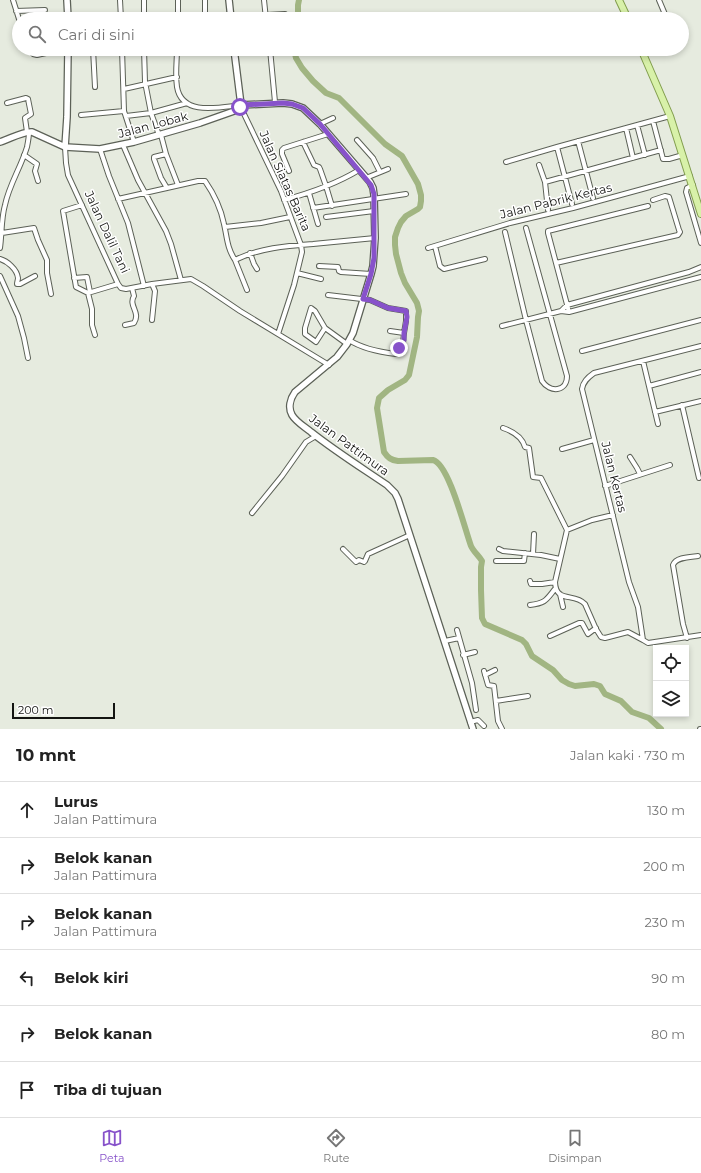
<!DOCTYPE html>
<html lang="id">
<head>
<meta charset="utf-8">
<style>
  body { margin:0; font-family:Montserrat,sans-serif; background:#f2f2f2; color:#222 }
  .controls { position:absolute; right:12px; bottom:12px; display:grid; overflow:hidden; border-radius:0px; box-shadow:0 2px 6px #0003 }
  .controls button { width:36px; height:36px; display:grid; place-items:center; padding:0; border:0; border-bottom:1px solid #e0e0e0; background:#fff; color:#222; font:20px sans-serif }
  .scale { position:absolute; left:12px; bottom:10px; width:103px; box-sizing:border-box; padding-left:4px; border:2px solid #131411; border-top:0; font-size:11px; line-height:14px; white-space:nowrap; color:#131411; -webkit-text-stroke:3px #fff; paint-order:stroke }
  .stop { position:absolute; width:12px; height:12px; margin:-9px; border:3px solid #8752ca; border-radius:50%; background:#fff }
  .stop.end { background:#8752ca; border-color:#fff; box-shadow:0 1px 4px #0008 }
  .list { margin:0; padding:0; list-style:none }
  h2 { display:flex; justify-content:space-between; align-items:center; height:52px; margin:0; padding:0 16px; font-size:17px }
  h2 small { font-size:13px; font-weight:400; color:#767676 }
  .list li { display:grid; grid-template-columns:26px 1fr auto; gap:12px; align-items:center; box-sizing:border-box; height:56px; padding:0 16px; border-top:1px solid #e0e0e0 }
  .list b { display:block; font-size:15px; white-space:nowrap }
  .list p { margin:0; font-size:13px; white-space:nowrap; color:#767676 }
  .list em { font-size:13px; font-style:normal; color:#767676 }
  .icon { flex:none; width:22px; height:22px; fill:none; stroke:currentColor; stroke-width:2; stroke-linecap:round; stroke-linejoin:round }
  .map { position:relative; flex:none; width:701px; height:729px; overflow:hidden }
  .search { position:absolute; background:#fff; box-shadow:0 2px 6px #0003; left:12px; right:12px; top:12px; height:44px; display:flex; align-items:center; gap:10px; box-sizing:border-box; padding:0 14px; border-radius:22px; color:#767676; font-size:15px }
  .sheet { height:388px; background:#fff }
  nav { display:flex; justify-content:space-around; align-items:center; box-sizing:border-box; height:56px; border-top:1px solid #e0e0e0; background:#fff; font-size:11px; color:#767676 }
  nav a { display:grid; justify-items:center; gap:2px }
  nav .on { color:#8752ca }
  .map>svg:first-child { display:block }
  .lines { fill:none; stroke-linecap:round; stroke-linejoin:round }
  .river { stroke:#a1b582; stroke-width:6 }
  .street-casing { stroke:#5c6157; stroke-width:6 }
  .secondary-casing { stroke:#5c6157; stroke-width:8 }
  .primary-casing { stroke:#829e4e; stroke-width:8 }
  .street { stroke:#fff; stroke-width:4 }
  .secondary { stroke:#fff; stroke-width:5.5 }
  .primary { stroke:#d8f1a9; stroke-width:6 }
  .route { stroke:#8752ca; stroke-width:5 }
  .labels { text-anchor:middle; stroke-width:3; stroke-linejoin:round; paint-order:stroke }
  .street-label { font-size:12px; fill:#131411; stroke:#fff }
</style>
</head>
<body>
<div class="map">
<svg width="701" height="729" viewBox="0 0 701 729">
  <rect width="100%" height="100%" fill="#e6ebdf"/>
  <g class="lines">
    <path class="river" d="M298 19V5L299 0
      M294 49 296 58 302 68 313 81 326 93 339 98 385 144 402 156 418 184 421 195V201L420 207 418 209 406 216 401 222 398 228 395 237V245L396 254 401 273 405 283 417 303 419 311 418 317 417 337 409 375 405 380 388 390 379 398 377 408 384 452C388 458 391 460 398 461L433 460C449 464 465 530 471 546 473 551 479 556 482 561L481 567V590L482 618 485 624 522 640 526 644 532 656 553 670 562 680 569 684 575 686 594 684 600 686 605 694 621 701 632 712 649 718 661 729"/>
    <g class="street-casing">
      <path id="street" d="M13 0 19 19
        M120 0 121 19
        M264 0 266 19
        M659 0 667 19
        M16 11 45 10
        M266 15 285 14
        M67 17 121 16 178 19
        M144 19V0
        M178 19V0
        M205 19V0
        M30 49 33 54 37 55 64 49
        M93 49 95 87
        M122 49 124 111 134 142
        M144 49 145 82 151 113 159 135
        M177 49C177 61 175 74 177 87 182 117 221 107 241 105
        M270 49 275 102
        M124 89 177 77
        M7 103 26 98 28 99 31 114 25 118 27 132
        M240 107 244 114 281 191 301 245 302 252 294 285 278 334
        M81 115 124 111
        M126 116 151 113 187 103
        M653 121 663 159H669L683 155
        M320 124 333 118
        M637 125 645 155
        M626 128 633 158
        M161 135 166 154 178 185
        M357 140 373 158 380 172
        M578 141 593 198
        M303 142 314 165 319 167 320 169 326 186 332 206
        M123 145 138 180 166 231 171 244 181 280
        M65 147 66 163 68 175 118 284 121 288 126 289 152 284 191 279 203 286 240 311 329 365
        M557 147 572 204
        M100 149 109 176 128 223 144 286
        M166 154 154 157V159L161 178 167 188
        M24 155 37 164 35 171 38 181
        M506 162 557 147 670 116
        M539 165 545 182
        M289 171 282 154V150L284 148 328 134
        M366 178 388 169
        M693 185 687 188 686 192 701 243
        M309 193 318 224
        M118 199 198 181H205C214 194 221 209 224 224 227 237 227 248 235 260 259 248 286 246 313 244 334 242 354 240 375 238
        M284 200C310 193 336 184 359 170
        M82 205 63 211 76 287 88 293 118 284
        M313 208 406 194
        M548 210 545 182 661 150
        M326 217 374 211
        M225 227 261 223 290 217
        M505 232 526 320 542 381C550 393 567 392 567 376L526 228
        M2 233 34 228 38 240 47 260V273L51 294
        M435 246 440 266 444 269 485 259
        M0 248C2 234 1 219 5 205 9 185 21 167 27 147 28 142 29 137 29 132
        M428 248 510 223 573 208 690 176
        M250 253 254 264 257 269
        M0 259C7 261 17 269 18 278 18 280 17 282 17 284H20L35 276
        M235 260 247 290
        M556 263 678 235 680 232 679 230 669 197 665 196 653 200
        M319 266 338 267 339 271 341 272 371 274
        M297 273 321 279
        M0 276 18 316 24 338 28 358
        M74 278 87 277 90 292
        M88 293 92 309V325L95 335
        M328 295 370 300 388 308 406 311V321L404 333 390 331
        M561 311 567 305 689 272 701 267
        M569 312 548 233V231L648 206
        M152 320 155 291 152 284
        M125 325 134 323C141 312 128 306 134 296L132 288
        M502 326 561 311 569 312 701 277
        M325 328 316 342 305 334V328L311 308 315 311 325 328 347 344
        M349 340C363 349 379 352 396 354 399 351 400 346 403 343L404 333
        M701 346 594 373C587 378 583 382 582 389L629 582 638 607 643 640 648 643 701 635
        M582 351 701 320
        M643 361 658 424
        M649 386 701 372
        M682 405 699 478
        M655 412 701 401
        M503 428C512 431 522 437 525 447L529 448 533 477 541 478 567 530
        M562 449 594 440
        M630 457 637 468 640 474
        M605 486 670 465
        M252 513 282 476 306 442 316 436
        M613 515 592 520 567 530 555 582C556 604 574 592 585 604L596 629 601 637 605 638 628 632 643 640
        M343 549 356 562 359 560 364 562 365 561 368 554 410 535
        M499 549 503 551 541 555 560 559
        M533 554 534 534
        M496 561H524L525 553
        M530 581 531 584H542L555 582
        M560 594 563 607
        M530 605C546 603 546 600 555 589
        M457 630 472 683 476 710
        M550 636 579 623H582L588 634 596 628
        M687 638 683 624 673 565C676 557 690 557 698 556
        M445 641 459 638
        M463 655 475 652
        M484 671 488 685 494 686 498 721 502 729
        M485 675 495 670
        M496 701 528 696
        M470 722 478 720 484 726
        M700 729H701"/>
    </g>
    <g class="secondary-casing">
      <path id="secondary" d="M67 0 68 19
        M229 0 231 19
        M234 49 241 105
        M241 105 283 103 292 104 303 108 320 124 370 182 373 188 374 195 375 238 373 266 371 274 353 333 347 344 337 357 295 392C290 399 288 408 292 415 296 422 305 427 311 432 335 451 362 468 387 485L395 493 398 499 473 729
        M0 142C10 139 23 131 32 132L65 147 100 149 134 142 200 123 237 110 241 105
        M65 147 67 117 68 49"/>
    </g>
    <g class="primary-casing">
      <path id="primary" d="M619 0 628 19
        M641 49 670 116 701 214"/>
    </g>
    <use href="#street" class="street"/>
    <use href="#secondary" class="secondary"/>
    <use href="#primary" class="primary"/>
  </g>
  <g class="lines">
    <path class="route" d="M240 107 241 105 283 103 292 104 303 108 320 124 371 185 374 194V258L371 274 363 299 370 300 388 308 406 311 407 317 404 333V340L399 348"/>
  </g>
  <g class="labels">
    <g class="street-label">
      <text transform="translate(153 125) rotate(-15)" y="4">Jalan Lobak</text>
      <text transform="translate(285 181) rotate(66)" y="4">Jalan Siatas Barita</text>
      <text transform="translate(556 201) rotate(-14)" y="4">Jalan Pabrik Kertas</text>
      <text transform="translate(107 232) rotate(65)" y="4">Jalan Dalil Tani</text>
      <text transform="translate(349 445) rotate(36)" y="4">Jalan Pattimura</text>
      <text transform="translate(614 477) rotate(76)" y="4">Jalan Kertas</text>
    </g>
  </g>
</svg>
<div class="controls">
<button><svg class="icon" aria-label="locate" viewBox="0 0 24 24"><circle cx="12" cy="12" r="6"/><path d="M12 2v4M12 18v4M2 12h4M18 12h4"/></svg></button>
<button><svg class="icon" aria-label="layers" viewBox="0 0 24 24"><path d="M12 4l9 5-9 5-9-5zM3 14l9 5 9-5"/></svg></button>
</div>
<div class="scale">200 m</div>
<div class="stop" style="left:240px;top:107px"></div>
<div class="stop end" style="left:399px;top:348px"></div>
<div class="search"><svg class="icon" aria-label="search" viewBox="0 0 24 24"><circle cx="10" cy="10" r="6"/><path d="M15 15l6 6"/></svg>Cari di sini</div>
</div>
<section class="sheet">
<h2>10 mnt<small>Jalan kaki · 730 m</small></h2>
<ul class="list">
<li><svg class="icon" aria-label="ahead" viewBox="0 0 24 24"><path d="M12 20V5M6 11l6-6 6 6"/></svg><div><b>Lurus</b><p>Jalan Pattimura</p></div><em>130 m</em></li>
<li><svg class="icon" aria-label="right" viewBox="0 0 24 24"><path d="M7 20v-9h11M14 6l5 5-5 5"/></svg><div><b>Belok kanan</b><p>Jalan Pattimura</p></div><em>200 m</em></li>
<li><svg class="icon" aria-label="right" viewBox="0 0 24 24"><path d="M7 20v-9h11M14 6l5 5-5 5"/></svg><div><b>Belok kanan</b><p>Jalan Pattimura</p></div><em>230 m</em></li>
<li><svg class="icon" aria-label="left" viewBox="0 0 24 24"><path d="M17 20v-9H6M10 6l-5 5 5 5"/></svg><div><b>Belok kiri</b></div><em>90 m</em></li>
<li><svg class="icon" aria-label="right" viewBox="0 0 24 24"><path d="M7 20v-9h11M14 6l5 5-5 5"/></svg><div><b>Belok kanan</b></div><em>80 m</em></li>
<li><svg class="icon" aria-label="arrive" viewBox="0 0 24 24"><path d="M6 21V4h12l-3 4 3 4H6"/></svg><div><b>Tiba di tujuan</b></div></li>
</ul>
</section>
<nav>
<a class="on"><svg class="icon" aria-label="map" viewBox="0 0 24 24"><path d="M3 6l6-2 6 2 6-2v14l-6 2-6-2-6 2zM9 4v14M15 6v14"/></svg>Peta</a>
<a><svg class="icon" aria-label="directions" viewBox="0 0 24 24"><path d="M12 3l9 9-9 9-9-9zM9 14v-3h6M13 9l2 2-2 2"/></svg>Rute</a>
<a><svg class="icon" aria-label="saved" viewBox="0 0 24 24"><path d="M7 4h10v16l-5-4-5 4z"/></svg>Disimpan</a>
</nav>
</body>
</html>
